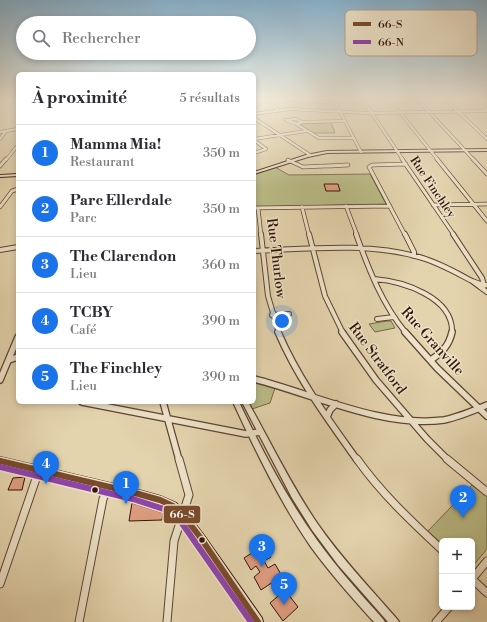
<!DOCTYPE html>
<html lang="fr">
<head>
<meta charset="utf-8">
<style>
  body { margin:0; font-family:"Libre Bodoni",serif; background:#f7f7f7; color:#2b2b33 }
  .controls { position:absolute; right:12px; bottom:12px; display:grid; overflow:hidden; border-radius:6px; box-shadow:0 2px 6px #0003 }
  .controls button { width:36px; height:36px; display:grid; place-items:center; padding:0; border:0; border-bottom:1px solid #e1e1e2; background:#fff; color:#2b2b33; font:20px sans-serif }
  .you { position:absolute; left:282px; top:321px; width:14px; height:14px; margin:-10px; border:3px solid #fff; border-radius:50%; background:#1a73e8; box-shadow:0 0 0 6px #1a73e833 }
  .badge { display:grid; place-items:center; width:26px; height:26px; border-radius:50%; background:#1a73e8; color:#fff; font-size:13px; font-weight:700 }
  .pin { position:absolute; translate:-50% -33px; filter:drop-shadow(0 1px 2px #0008) }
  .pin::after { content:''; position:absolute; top:21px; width:14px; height:12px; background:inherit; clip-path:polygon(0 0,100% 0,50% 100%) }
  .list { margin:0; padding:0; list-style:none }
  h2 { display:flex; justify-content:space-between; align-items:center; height:52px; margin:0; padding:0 16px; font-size:17px }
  h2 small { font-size:13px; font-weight:400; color:#7c7c81 }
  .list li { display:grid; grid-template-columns:26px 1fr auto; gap:12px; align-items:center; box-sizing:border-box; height:56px; padding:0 16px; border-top:1px solid #e1e1e2 }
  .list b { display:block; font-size:15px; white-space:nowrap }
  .list p { margin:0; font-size:13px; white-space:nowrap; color:#7c7c81 }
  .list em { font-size:13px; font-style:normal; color:#7c7c81 }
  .icon { flex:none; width:22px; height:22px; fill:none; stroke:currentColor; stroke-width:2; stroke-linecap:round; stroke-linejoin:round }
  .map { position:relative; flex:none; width:487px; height:622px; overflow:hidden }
  .search { position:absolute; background:#fff; box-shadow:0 2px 6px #0003; left:16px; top:16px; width:240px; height:44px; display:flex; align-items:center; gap:10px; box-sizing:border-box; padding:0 14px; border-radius:22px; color:#7c7c81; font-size:15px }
  .panel { position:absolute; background:#fff; box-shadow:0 2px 6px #0003; left:16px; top:72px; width:240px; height:332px; border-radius:6px }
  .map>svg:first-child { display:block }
  .green { fill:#babb86; stroke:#766846 }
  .building { fill:#e09e82; stroke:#331407 }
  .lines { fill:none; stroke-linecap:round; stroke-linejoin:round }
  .minor-far4-casing { stroke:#5f4431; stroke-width:3.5 }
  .minor-far3-casing { stroke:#5f4431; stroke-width:4.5 }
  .minor-far2-casing { stroke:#5f4431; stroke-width:6 }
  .minor-far1-casing { stroke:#5f4431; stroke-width:8 }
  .minor-casing { stroke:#5f4431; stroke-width:9 }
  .tertiary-casing { stroke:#5f4431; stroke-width:2.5 }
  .secondary-casing { stroke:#331407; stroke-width:2 }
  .minor-far4 { stroke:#ede3ca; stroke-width:2.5 }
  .minor-far3 { stroke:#ede3ca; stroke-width:3 }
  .minor-far2 { stroke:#ede3ca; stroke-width:4 }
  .minor-far1 { stroke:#ede3ca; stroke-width:5.5 }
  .minor { stroke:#ede3ca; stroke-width:7 }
  .tertiary { fill:#ede3ca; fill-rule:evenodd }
  .secondary { fill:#ede3ca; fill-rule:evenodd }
  .bus-1-casing { stroke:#ede3ca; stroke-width:9 }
  .bus-2-casing { stroke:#ede3ca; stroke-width:9 }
  .bus-1 { stroke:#7a4b2a; stroke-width:6 }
  .bus-2 { stroke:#8e44ad; stroke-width:6 }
  .bus-dot { fill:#331407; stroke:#ede3ca; stroke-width:1.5 }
  .labels { text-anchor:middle; stroke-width:3; stroke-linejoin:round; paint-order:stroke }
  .far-street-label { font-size:12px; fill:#331407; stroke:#ede3ca }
  .street-label { font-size:14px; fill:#331407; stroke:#ede3ca }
  .key { fill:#ede3ca; stroke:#b5a590; stroke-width:1 }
  .key-label { font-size:11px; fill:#331407 }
  .line-badge { stroke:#ede3ca; stroke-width:1.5 }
  .badge-label { font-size:11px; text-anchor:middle; font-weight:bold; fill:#fff }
</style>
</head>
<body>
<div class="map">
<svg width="487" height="622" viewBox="0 0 487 622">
  <rect width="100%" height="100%" fill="#e4d4ae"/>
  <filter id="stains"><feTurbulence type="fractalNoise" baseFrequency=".005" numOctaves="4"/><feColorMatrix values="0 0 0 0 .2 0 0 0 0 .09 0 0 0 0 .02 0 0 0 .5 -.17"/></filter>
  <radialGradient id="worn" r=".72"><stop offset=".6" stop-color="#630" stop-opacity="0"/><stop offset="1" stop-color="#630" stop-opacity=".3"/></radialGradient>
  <path class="green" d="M331 122 335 133H312L299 124Z
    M275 167 289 175 370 174 386 204 254 207V173Z
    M387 321H391L395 328 375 332 369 324Z
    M254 382 275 388 270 403 252 409 248 402H254Z
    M472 485 487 496V549L472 567V541H442V544L428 531Z"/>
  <path class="building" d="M324 184H338L340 191H326Z
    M25 477 22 490H8L13 478Z
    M132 503 163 513 162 520 129 521Z
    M263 546 271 557 264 561 268 568 275 564 282 576 261 590 254 577 260 572 256 566 251 570 244 558Z
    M285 590 298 607 283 621 270 603Z"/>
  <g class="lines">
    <g class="minor-far4-casing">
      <path id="minor-far4" d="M267 100 278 110
        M293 100 336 103
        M334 100 361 152
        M363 100 403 160
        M390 100 438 160
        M418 100 474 160
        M446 100 487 139
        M475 100 487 110
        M254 114 290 109 367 113 487 111
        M254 118 310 155
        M345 121 303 122 296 124 319 138H354
        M296 124 286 120 296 119 302 122
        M0 132 18 129
        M0 139 6 131
        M254 139 306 131
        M254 140 266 149 254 153
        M6 160 18 145"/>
    </g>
    <g class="minor-far3-casing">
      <path id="minor-far3" d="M402 159 454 235
        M437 159 487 221
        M473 159 487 174
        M288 160 303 167 348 165 331 166
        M0 166 6 159
        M433 205 487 204
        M346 206 357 235
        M0 207 12 191 18 189
        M302 207 309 235
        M254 208 390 206
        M258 208 261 235
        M405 235 369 167 372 165 406 164"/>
    </g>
    <g class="minor-far2-casing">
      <path id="minor-far2" d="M261 234 268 296 279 333
        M309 234 325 296 343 333
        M356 234C369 270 382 304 406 333
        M405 234 414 252V256
        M453 234 482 278 484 285
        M0 250 18 247
        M254 251C308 249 366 242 419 257 438 262 455 272 472 281
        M374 279C402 281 454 297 452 333
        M487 285 480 287 487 292
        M480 287 472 281 483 285
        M272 315 289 314
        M377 319 394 317"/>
    </g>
    <g class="minor-far1-casing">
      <path id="minor-far1" d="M278 332C298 379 328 419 357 460
        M342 332 376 380 427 439 448 460
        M405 332 437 368 487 416
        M9 360 18 357
        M431 360C442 352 449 346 452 332
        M254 379C313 394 382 428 444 420 459 417 473 411 487 405
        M0 380 18 337
        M82 402 246 434 260 432
        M163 402 179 460
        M327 417 330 410 336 404"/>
    </g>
    <g class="minor-casing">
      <path id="minor" d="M357 459C381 493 411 521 442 550
        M447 459 487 492
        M472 579 487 561
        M472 579 487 593
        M0 584 39 470
        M79 622 103 499 108 487
        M167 622 174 541 189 495 179 459
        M436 622 449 607"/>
    </g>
    <g class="tertiary-casing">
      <path id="tertiary" d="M233 402H239C262 450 286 497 317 540 337 568 360 593 383 619L385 622H374C352 598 330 573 311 547 280 502 256 452 233 402Z
        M242 402H248C271 443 291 485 317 523 341 558 370 588 397 619L399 622H388L338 565 312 530 292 498Z"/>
    </g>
    <g class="secondary-casing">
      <path id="secondary" d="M487 149V151L327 153 308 157 254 174V172L306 155 327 151Z
        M18 174V176L0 177V175Z
        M0 457 135 489 160 496 176 503 186 512 203 534 262 618 263 622H252L197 540 180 518 170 509 159 504 135 497 0 465Z"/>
    </g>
    <use href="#minor-far4" class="minor-far4"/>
    <use href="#minor-far3" class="minor-far3"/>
    <use href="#minor-far2" class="minor-far2"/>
    <use href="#minor-far1" class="minor-far1"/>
    <use href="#minor" class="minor"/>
    <use href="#tertiary" class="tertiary"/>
    <use href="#secondary" class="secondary"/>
    <g class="bus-1-casing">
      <path id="bus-1" d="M0 461 135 493 160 500 173 506 183 515 200 537 258 622"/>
    </g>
    <g class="bus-2-casing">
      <path id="bus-2" d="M0 467 133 499 170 511 179 519 251 622"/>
    </g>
    <use href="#bus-1" class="bus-1"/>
    <use href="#bus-2" class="bus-2"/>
  </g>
  <linearGradient id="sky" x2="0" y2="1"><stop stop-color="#88b5d3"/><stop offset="0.53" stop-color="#f3ecdb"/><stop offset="1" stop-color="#f3ecdb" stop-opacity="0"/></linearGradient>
  <rect width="487" height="187" fill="url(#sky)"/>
  <g class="bus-dot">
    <circle cx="95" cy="490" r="3.5"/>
    <circle cx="202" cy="540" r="3.5"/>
  </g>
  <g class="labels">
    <g class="far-street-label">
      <text transform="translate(433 187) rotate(56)" y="4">Rue Finchley</text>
    </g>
    <g class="street-label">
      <text transform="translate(277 258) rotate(83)" y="5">Rue Thurlow</text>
      <text transform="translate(433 341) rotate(48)" y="5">Rue Granville</text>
      <text transform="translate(378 358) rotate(53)" y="5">Rue Stratford</text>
    </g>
  </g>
  <rect x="345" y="10" width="132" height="46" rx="6" class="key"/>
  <rect x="353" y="22" width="18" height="4" fill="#7a4b2a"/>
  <rect x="353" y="40" width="18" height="4" fill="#8e44ad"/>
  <g class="key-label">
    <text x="378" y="28">66-S</text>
    <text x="378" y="46">66-N</text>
  </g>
  <rect class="line-badge" x="163" y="505" width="38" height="19" rx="4" fill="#7a4b2a"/>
  <g class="badge-label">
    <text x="182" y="518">66-S</text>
  </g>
  <rect width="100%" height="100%" filter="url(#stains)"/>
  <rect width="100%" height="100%" fill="url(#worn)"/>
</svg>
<div class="controls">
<button>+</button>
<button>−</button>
</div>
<div class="you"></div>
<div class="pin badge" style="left:126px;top:504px">1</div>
<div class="pin badge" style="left:463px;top:518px">2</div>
<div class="pin badge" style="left:262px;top:567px">3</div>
<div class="pin badge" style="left:46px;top:484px">4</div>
<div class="pin badge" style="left:284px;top:605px">5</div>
<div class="search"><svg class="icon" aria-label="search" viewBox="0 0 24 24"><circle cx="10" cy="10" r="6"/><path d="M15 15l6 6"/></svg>Rechercher</div>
<section class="panel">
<h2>À proximité<small>5 résultats</small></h2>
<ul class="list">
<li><span class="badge">1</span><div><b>Mamma Mia!</b><p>Restaurant</p></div><em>350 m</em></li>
<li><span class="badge">2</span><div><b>Parc Ellerdale</b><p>Parc</p></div><em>350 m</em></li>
<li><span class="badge">3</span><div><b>The Clarendon</b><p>Lieu</p></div><em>360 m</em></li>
<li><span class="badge">4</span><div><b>TCBY</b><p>Café</p></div><em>390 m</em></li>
<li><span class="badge">5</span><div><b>The Finchley</b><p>Lieu</p></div><em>390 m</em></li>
</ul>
</section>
</div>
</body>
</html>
